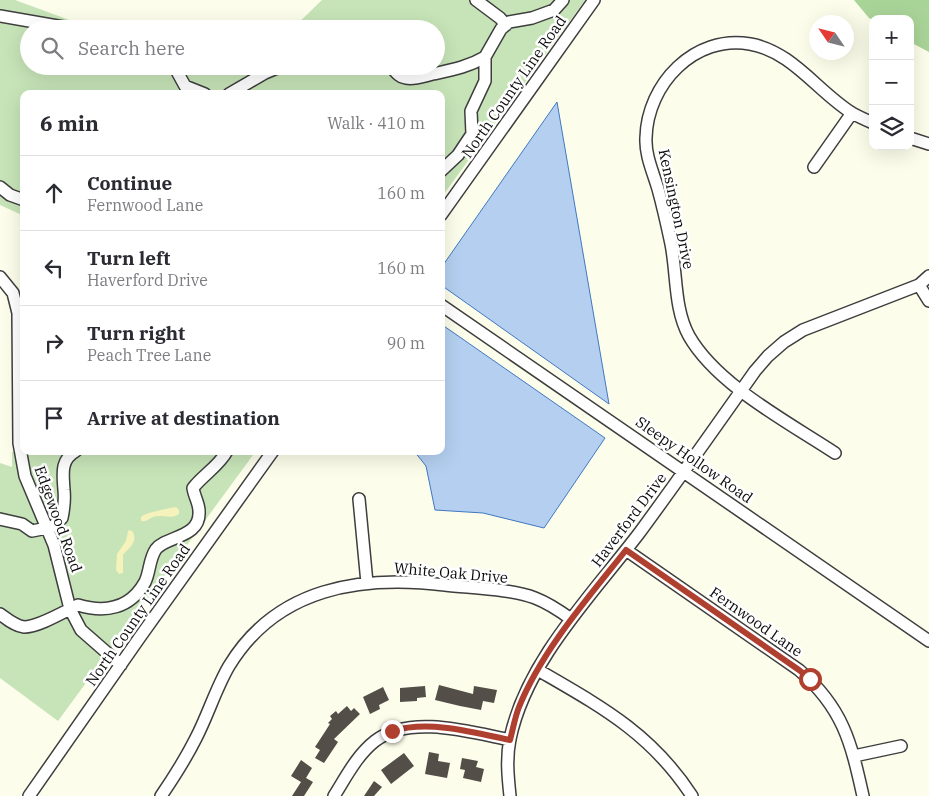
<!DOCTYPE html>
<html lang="en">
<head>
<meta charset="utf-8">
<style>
  body { margin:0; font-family:"IBM Plex Serif",serif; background:#f7f7f7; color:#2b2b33 }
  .controls { position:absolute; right:15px; top:15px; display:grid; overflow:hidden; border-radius:10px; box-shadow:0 5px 20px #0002 }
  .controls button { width:45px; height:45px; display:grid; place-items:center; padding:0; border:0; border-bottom:1px solid #e1e1e2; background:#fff; color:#2b2b33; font:25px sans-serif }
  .compass { position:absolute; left:809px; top:15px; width:45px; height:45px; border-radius:50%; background:#fff; box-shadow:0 5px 20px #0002; rotate:305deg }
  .stop { position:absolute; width:15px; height:15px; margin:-11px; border:4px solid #af3f2f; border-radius:50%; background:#fff }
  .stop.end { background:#af3f2f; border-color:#fff; box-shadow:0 1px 5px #0008 }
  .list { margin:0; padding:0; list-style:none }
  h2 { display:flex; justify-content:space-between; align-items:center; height:65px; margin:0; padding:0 20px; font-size:21px }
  h2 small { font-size:16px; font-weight:400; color:#7c7c81 }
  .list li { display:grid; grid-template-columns:32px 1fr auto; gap:15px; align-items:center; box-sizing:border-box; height:75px; padding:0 20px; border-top:1px solid #e1e1e2 }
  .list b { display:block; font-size:19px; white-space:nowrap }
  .list p { margin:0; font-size:16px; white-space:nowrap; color:#7c7c81 }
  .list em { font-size:16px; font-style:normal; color:#7c7c81 }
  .icon { flex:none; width:28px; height:28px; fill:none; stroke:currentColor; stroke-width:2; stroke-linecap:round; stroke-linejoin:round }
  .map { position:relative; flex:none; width:929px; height:796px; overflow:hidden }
  .search { position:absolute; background:#fff; box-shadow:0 5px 20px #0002; left:20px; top:20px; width:425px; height:55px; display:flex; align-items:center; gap:12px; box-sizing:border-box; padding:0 18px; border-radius:28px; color:#7c7c81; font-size:19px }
  .panel { position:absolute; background:#fff; box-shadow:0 5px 20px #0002; left:20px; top:90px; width:425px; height:365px; border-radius:10px }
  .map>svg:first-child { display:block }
  .green { fill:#c7e4b8 }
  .forest { fill:#a9d498 }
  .sand { fill:#f5f2bb }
  .water { fill:#b4cff0; stroke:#4178c1 }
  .building { fill:#534e48 }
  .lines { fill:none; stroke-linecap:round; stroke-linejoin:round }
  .minor-casing { stroke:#3e3e3e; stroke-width:14 }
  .minor { stroke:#fff; stroke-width:11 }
  .route { stroke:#af3f2f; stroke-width:6 }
  .labels { text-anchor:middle; stroke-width:5; stroke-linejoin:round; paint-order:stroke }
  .street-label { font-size:15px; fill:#0b0b0b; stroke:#fff }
</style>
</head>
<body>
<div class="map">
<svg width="929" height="796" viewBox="0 0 929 796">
  <rect width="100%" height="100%" fill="#fdfdeb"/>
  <path class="green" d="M0 0H15L94 29H29V66H436V29H292L322 0H585L441 198V94H24V216L0 205Z
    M38 451H256L58 721 0 678V463L12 467V452Z"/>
  <path class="forest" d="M854 0H929V52L910 42V19H873V20L869 18Z"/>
  <path class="sand" d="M176 507 179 510V514C171 520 162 514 153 517 148 519 147 522 141 521V517C144 513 170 508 176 507Z
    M130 530 133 532C138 543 129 547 123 555V573L119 574 116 570 117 554 126 541 128 531Z"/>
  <path class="water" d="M557 102 609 404 441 285V268Z
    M441 324 605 438 544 528 483 513 435 510 426 466 414 451H441Z"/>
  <path class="building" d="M439 685 473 694 474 686 497 690 494 703 483 701 481 710 460 706 435 700Z
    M425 686 426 697 417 698V701L400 702V688Z
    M383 687 389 700 379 705 380 709 370 714 363 697Z
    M347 706 351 711 354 708 360 714 334 739 338 742 324 763 315 758 320 750 315 747 330 724 328 723 332 719 330 716 336 711 338 714Z
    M429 752 439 754 438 761 450 763 447 778 425 774Z
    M404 753 414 766 391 784 381 770Z
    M462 758 478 761 476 767 484 769 481 782 463 778 465 770 460 769Z
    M301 760 312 768 306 778 313 782 304 796H292L301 782 291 776Z
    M374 781 382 787 374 796H364Z"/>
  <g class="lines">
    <g class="minor-casing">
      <path id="minor" d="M476 0 500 18 506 25
        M0 16 75 29
        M174 66 185 86 205 94
        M391 66C395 72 399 77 406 78 414 80 424 76 433 74 451 70 468 67 485 57
        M229 94 265 73 282 66
        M910 138 929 144
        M814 167 852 113
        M441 171 458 155 472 134 471 111 485 81V57L501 29 509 22 532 18 554 10 563 0
        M0 187 10 195 24 200
        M441 215 594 0
        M0 277 13 293 18 313 19 443 25 476 54 545 70 609 81 630 121 665
        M919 285 929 301
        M441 305 929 641
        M835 453C788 422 717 385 689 336 674 309 677 274 671 244 667 225 663 207 658 189 653 172 645 155 646 138 647 84 695 34 750 44 792 51 818 92 852 113 859 117 866 120 873 123
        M359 499 367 583
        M0 519 22 524 32 531 52 527 62 518C64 508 65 499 64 490 63 474 60 460 76 451
        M626 550 799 670C843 708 851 742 863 796
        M0 614C7 619 15 626 24 627 39 627 65 611 78 605 105 613 130 609 145 582 150 572 149 559 156 549 166 536 201 538 199 511 199 503 194 496 193 488 203 475 219 466 227 451
        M538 670C600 706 651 733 692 796
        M854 756 901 746
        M29 796 140 637 273 451
        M161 796C174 777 186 758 196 738 208 715 216 688 229 666 277 587 361 575 445 585 471 588 512 589 535 598 548 603 560 611 571 619
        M334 796C346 777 357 755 375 741 410 714 470 732 510 740
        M510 796C508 777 506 758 510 739 526 661 593 594 640 532 679 479 717 425 755 371L768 356 784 342 803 330 919 285 929 276"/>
    </g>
    <use href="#minor" class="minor"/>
  </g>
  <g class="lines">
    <path class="route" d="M392 731C429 720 473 732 510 740 513 729 515 717 519 707 542 650 588 598 626 550L799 670 810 679"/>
  </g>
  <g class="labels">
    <g class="street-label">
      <text transform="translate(514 87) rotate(-55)" y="5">North County Line Road</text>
      <text transform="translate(676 209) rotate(78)" y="5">Kensington Drive</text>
      <text transform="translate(694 460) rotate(35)" y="5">Sleepy Hollow Road</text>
      <text transform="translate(58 519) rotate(70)" y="5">Edgewood Road</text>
      <text transform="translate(629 520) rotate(-53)" y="5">Haverford Drive</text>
      <text transform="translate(451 573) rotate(5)" y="5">White Oak Drive</text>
      <text transform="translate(138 615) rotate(-55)" y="5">North County Line Road</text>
      <text transform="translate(756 622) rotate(35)" y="5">Fernwood Lane</text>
    </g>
  </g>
</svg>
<div class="controls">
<button>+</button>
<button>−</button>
<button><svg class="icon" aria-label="layers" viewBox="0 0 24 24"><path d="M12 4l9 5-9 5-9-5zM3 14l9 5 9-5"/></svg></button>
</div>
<svg class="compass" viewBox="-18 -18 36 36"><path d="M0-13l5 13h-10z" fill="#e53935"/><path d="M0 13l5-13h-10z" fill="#7c7c81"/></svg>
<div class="stop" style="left:810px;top:679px"></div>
<div class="stop end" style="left:392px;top:731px"></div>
<div class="search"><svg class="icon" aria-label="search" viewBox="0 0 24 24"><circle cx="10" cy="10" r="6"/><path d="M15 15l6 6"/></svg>Search here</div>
<section class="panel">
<h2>6 min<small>Walk · 410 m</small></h2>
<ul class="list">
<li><svg class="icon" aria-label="ahead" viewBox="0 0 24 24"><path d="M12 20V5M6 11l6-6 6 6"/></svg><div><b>Continue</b><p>Fernwood Lane</p></div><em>160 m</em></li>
<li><svg class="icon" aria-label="left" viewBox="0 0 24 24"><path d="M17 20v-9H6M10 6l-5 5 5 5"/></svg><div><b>Turn left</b><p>Haverford Drive</p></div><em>160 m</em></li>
<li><svg class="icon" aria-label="right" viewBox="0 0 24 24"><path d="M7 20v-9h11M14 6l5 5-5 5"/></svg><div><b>Turn right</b><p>Peach Tree Lane</p></div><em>90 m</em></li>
<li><svg class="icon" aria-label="arrive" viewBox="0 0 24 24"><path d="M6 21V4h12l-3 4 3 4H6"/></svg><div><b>Arrive at destination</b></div></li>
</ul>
</section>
</div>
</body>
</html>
